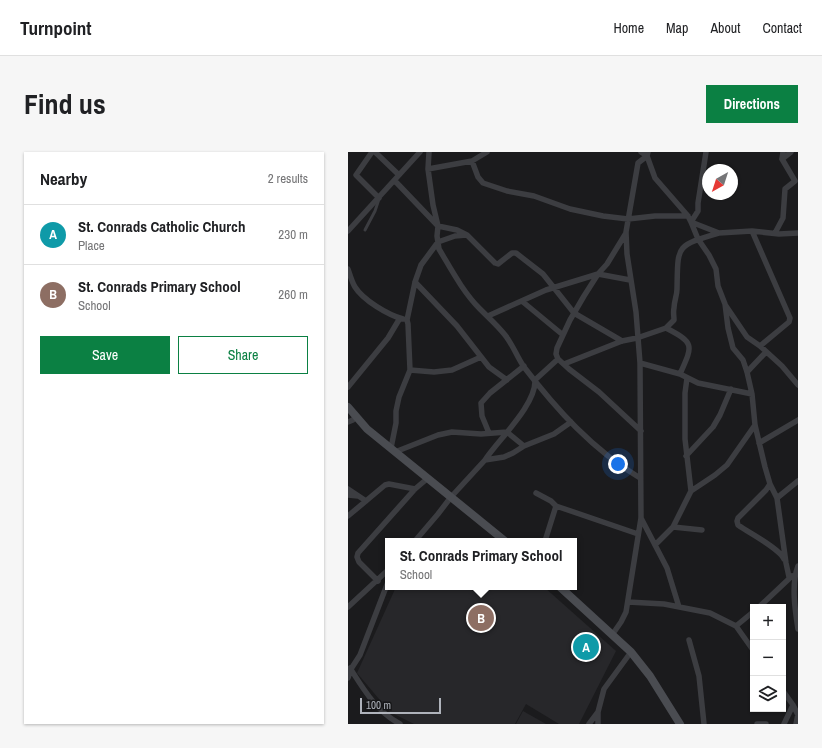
<!DOCTYPE html>
<html lang="en">
<head>
<meta charset="utf-8">
<style>
  body { margin:0; font-family:"Archivo Narrow",sans-serif; background:#f6f6f6; color:#202124 }
  .controls { position:absolute; right:12px; bottom:12px; display:grid; overflow:hidden; border-radius:0px; box-shadow:0 1px 3px #0004 }
  .controls button { width:36px; height:36px; display:grid; place-items:center; padding:0; border:0; border-bottom:1px solid #e0e0e0; background:#fff; color:#202124; font:20px sans-serif }
  .compass { position:absolute; left:354px; top:12px; width:36px; height:36px; border-radius:50%; background:#fff; box-shadow:0 1px 3px #0004; rotate:219deg }
  .scale { position:absolute; left:12px; bottom:10px; width:81px; box-sizing:border-box; padding-left:4px; border:2px solid #afb3bb; border-top:0; font-size:11px; line-height:14px; white-space:nowrap; color:#afb3bb; -webkit-text-stroke:3px #161618; paint-order:stroke }
  .you { position:absolute; left:270px; top:312px; width:14px; height:14px; margin:-10px; border:3px solid #fff; border-radius:50%; background:#1a73e8; box-shadow:0 0 0 6px #1a73e833 }
  .badge { display:grid; place-items:center; width:26px; height:26px; border-radius:50%; background:#0b8043; color:#fff; font-size:13px; font-weight:700 }
  .pin { position:absolute; translate:-50% -50%; border:2px solid #fff; box-shadow:0 1px 4px #0006 }
  .popup { position:absolute; left:37px; top:386px; width:192px; height:52px; box-sizing:border-box; display:grid; place-content:center; border-radius:0px; background:#fff; filter:drop-shadow(0 1px 3px #0005); font-size:13px; white-space:nowrap; color:#757577 }
  .popup b { font-size:15px; color:#202124 }
  .popup::after { content:''; position:absolute; left:50%; top:100%; margin-left:-8px; border:8px solid transparent; border-top-color:#fff }
  .list { margin:0; padding:0; list-style:none }
  h2 { display:flex; justify-content:space-between; align-items:center; height:52px; margin:0; padding:0 16px; font-size:17px }
  h2 small { font-size:13px; font-weight:400; color:#757577 }
  .list li { display:grid; grid-template-columns:26px 1fr auto; gap:12px; align-items:center; box-sizing:border-box; height:60px; padding:0 16px; border-top:1px solid #e0e0e0 }
  .list b { display:block; font-size:15px; white-space:nowrap }
  .list p { margin:0; font-size:13px; white-space:nowrap; color:#757577 }
  .list em { font-size:13px; font-style:normal; color:#757577 }
  .actions { display:flex; gap:8px; padding:12px 16px }
  .actions a { flex:1; padding:9px 0; border:1px solid #0b8043; border-radius:0px; text-align:center; font-size:14px; color:#0b8043 }
  .actions .main { background:#0b8043; color:#fff }
  .icon { flex:none; width:22px; height:22px; fill:none; stroke:currentColor; stroke-width:2; stroke-linecap:round; stroke-linejoin:round }
  .map { position:relative; flex:none; width:450px; height:572px; overflow:hidden; border-radius:0px }
  header { display:flex; align-items:center; gap:24px; box-sizing:border-box; height:56px; padding:0 20px; background:#fff; border-bottom:1px solid #e0e0e0 }
  header strong { font-size:19px }
  nav { display:flex; gap:22px; margin-inline-start:auto; font-size:14px }
  .intro { display:flex; align-items:center; justify-content:space-between; box-sizing:border-box; height:96px; padding:0 24px }
  h1 { margin:0; font-size:28px }
  .button { padding:10px 18px; border-radius:0px; background:#0b8043; color:#fff; font-size:14px; font-weight:700 }
  main { display:flex; gap:24px; padding:0 24px }
  aside { flex:1; background:#fff; border-radius:0px; box-shadow:0 1px 3px #0004 }
  .map>svg:first-child { display:block }
  .built { fill:#27272a }
  .lines { fill:none; stroke-linecap:round; stroke-linejoin:round }
  .lane { stroke:#3c3d41; stroke-width:3 }
  .street { stroke:#3c3d41; stroke-width:5.5 }
  .secondary { stroke:#4a4c51; stroke-width:8 }
</style>
</head>
<body>
<header>
<strong>Turnpoint</strong>
<nav><a>Home</a><a>Map</a><a>About</a><a>Contact</a></nav>
</header>
<div class="intro"><h1>Find us</h1><a class="button">Directions</a></div>
<main>
<aside>
<h2>Nearby<small>2 results</small></h2>
<ul class="list">
<li><span class="badge" style="background:#0f9aa8">A</span><div><b>St. Conrads Catholic Church</b><p>Place</p></div><em>230 m</em></li>
<li><span class="badge" style="background:#8d6e63">B</span><div><b>St. Conrads Primary School</b><p>School</p></div><em>260 m</em></li>
</ul>
<div class="actions"><a class="main">Save</a><a>Share</a></div>
</aside>
<div class="map">
<svg width="450" height="572" viewBox="0 0 450 572">
  <rect width="100%" height="100%" fill="#1b1b1d"/>
  <path class="built" d="M48 435H196L268 499 231 572H211L178 552 167 572H66L42 560 9 521Z
    M175 559 198 572H168Z"/>
  <g class="lines">
    <path class="lane" d="M17 78 27 59 31 47"/>
    <path class="street" d="M24 0 8 23 31 46
      M27 0 51 23
      M81 0 80 17 85 53 90 74 89 84 91 97C103 117 115 140 132 157 141 166 150 174 157 183 165 193 169 205 176 215 208 257 245 298 292 326
      M293 0 299 4 307 26 340 64 343 70 371 81 404 79 431 82 450 81
      M358 0 350 51V59L343 70 350 87 361 103 368 117 370 134 377 152 380 176 385 196 395 208 399 220 404 242 407 273 417 315 422 332 429 346 438 411 441 425
      M434 7 443 0
      M124 9 130 25 135 31 159 39 186 44 222 57 255 64 280 67 307 64H340
      M80 17 124 9 139 0
      M47 29 90 74 109 78 119 83 147 111 150 112 164 101H168L195 122 226 161 274 189
      M0 79 72 0
      M404 79 442 166 441 170 412 194
      M278 81 259 112 250 122 236 144 222 168 209 196 208 202 210 207 221 217 251 240 293 279
      M427 81 435 66 437 37 447 29 434 7 435 0
      M0 117C2 123 4 130 7 135 15 148 40 163 55 167
      M67 130 109 174 141 215 159 228
      M175 150 215 183
      M378 154 399 185 412 194 434 214 450 233
      M140 164 198 138 250 122 282 128
      M318 176C347 191 345 193 332 222
      M210 207 187 228C188 253 151 287 137 308L156 305 165 301 176 294 206 282 223 270
      M292 211 332 222 350 231 404 242
      M216 212 274 189 289 186 318 176 326 168C326 164 325 160 326 156 326 149 329 144 329 137 330 93 327 94 371 81
      M62 218 86 220 104 218 133 205
      M399 220 418 200
      M0 235 40 186 52 166
      M0 270 5 268 7 265
      M141 281 134 264 133 251 142 241 176 214
      M411 291 450 268
      M43 296 48 271V259L51 245 62 218 60 172 59 168 67 130 73 113 90 90 107 84 118 83
      M47 300 90 283 104 280 133 282 159 280 176 294
      M338 304 365 275 372 263 383 237
      M422 332 418 338 390 366 389 369 390 373C401 381 431 396 436 407
      M0 337 18 349
      M343 339 367 323 379 313 407 273
      M188 341 203 349 208 354
      M0 343 10 344
      M429 346 450 329
      M0 364 37 333 41 332 67 337
      M293 366 319 416 331 455
      M325 375 354 378
      M67 389 90 362 103 345 137 308
      M197 389 208 354 290 382
      M307 393 325 375 343 339 337 287V241L339 226
      M450 414C443 432 447 458 450 477
      M30 429 11 410 9 405 10 401 67 337 80 326
      M280 450 316 452 362 461 388 474 405 460
      M0 455 40 418
      M411 455 444 424
      M388 474 405 498
      M264 483 273 470 278 460 293 366 292 211 288 160 279 102 278 80 290 11 299 4 300 0
      M341 488 351 524 356 572
      M2 516C16 538 28 559 52 572
      M0 526 3 517 12 503 40 430
      M435 539 445 553 450 563
      M241 572 250 560
      M250 572V560L256 537 283 500
      M409 572H418
      M436 572 445 553
      M448 572 450 562"/>
    <path class="secondary" d="M0 255 19 277 157 389
      M212 435 283 500 302 524 332 572"/>
  </g>
</svg>
<div class="controls">
<button>+</button>
<button>−</button>
<button><svg class="icon" aria-label="layers" viewBox="0 0 24 24"><path d="M12 4l9 5-9 5-9-5zM3 14l9 5 9-5"/></svg></button>
</div>
<svg class="compass" viewBox="-18 -18 36 36"><path d="M0-13l5 13h-10z" fill="#e53935"/><path d="M0 13l5-13h-10z" fill="#757577"/></svg>
<div class="scale">100 m</div>
<div class="you"></div>
<div class="pin badge" style="left:238px;top:495px;background:#0f9aa8">A</div>
<div class="pin badge" style="left:133px;top:466px;background:#8d6e63">B</div>
<div class="popup"><b>St. Conrads Primary School</b>School</div>
</div>
</main>
</body>
</html>
